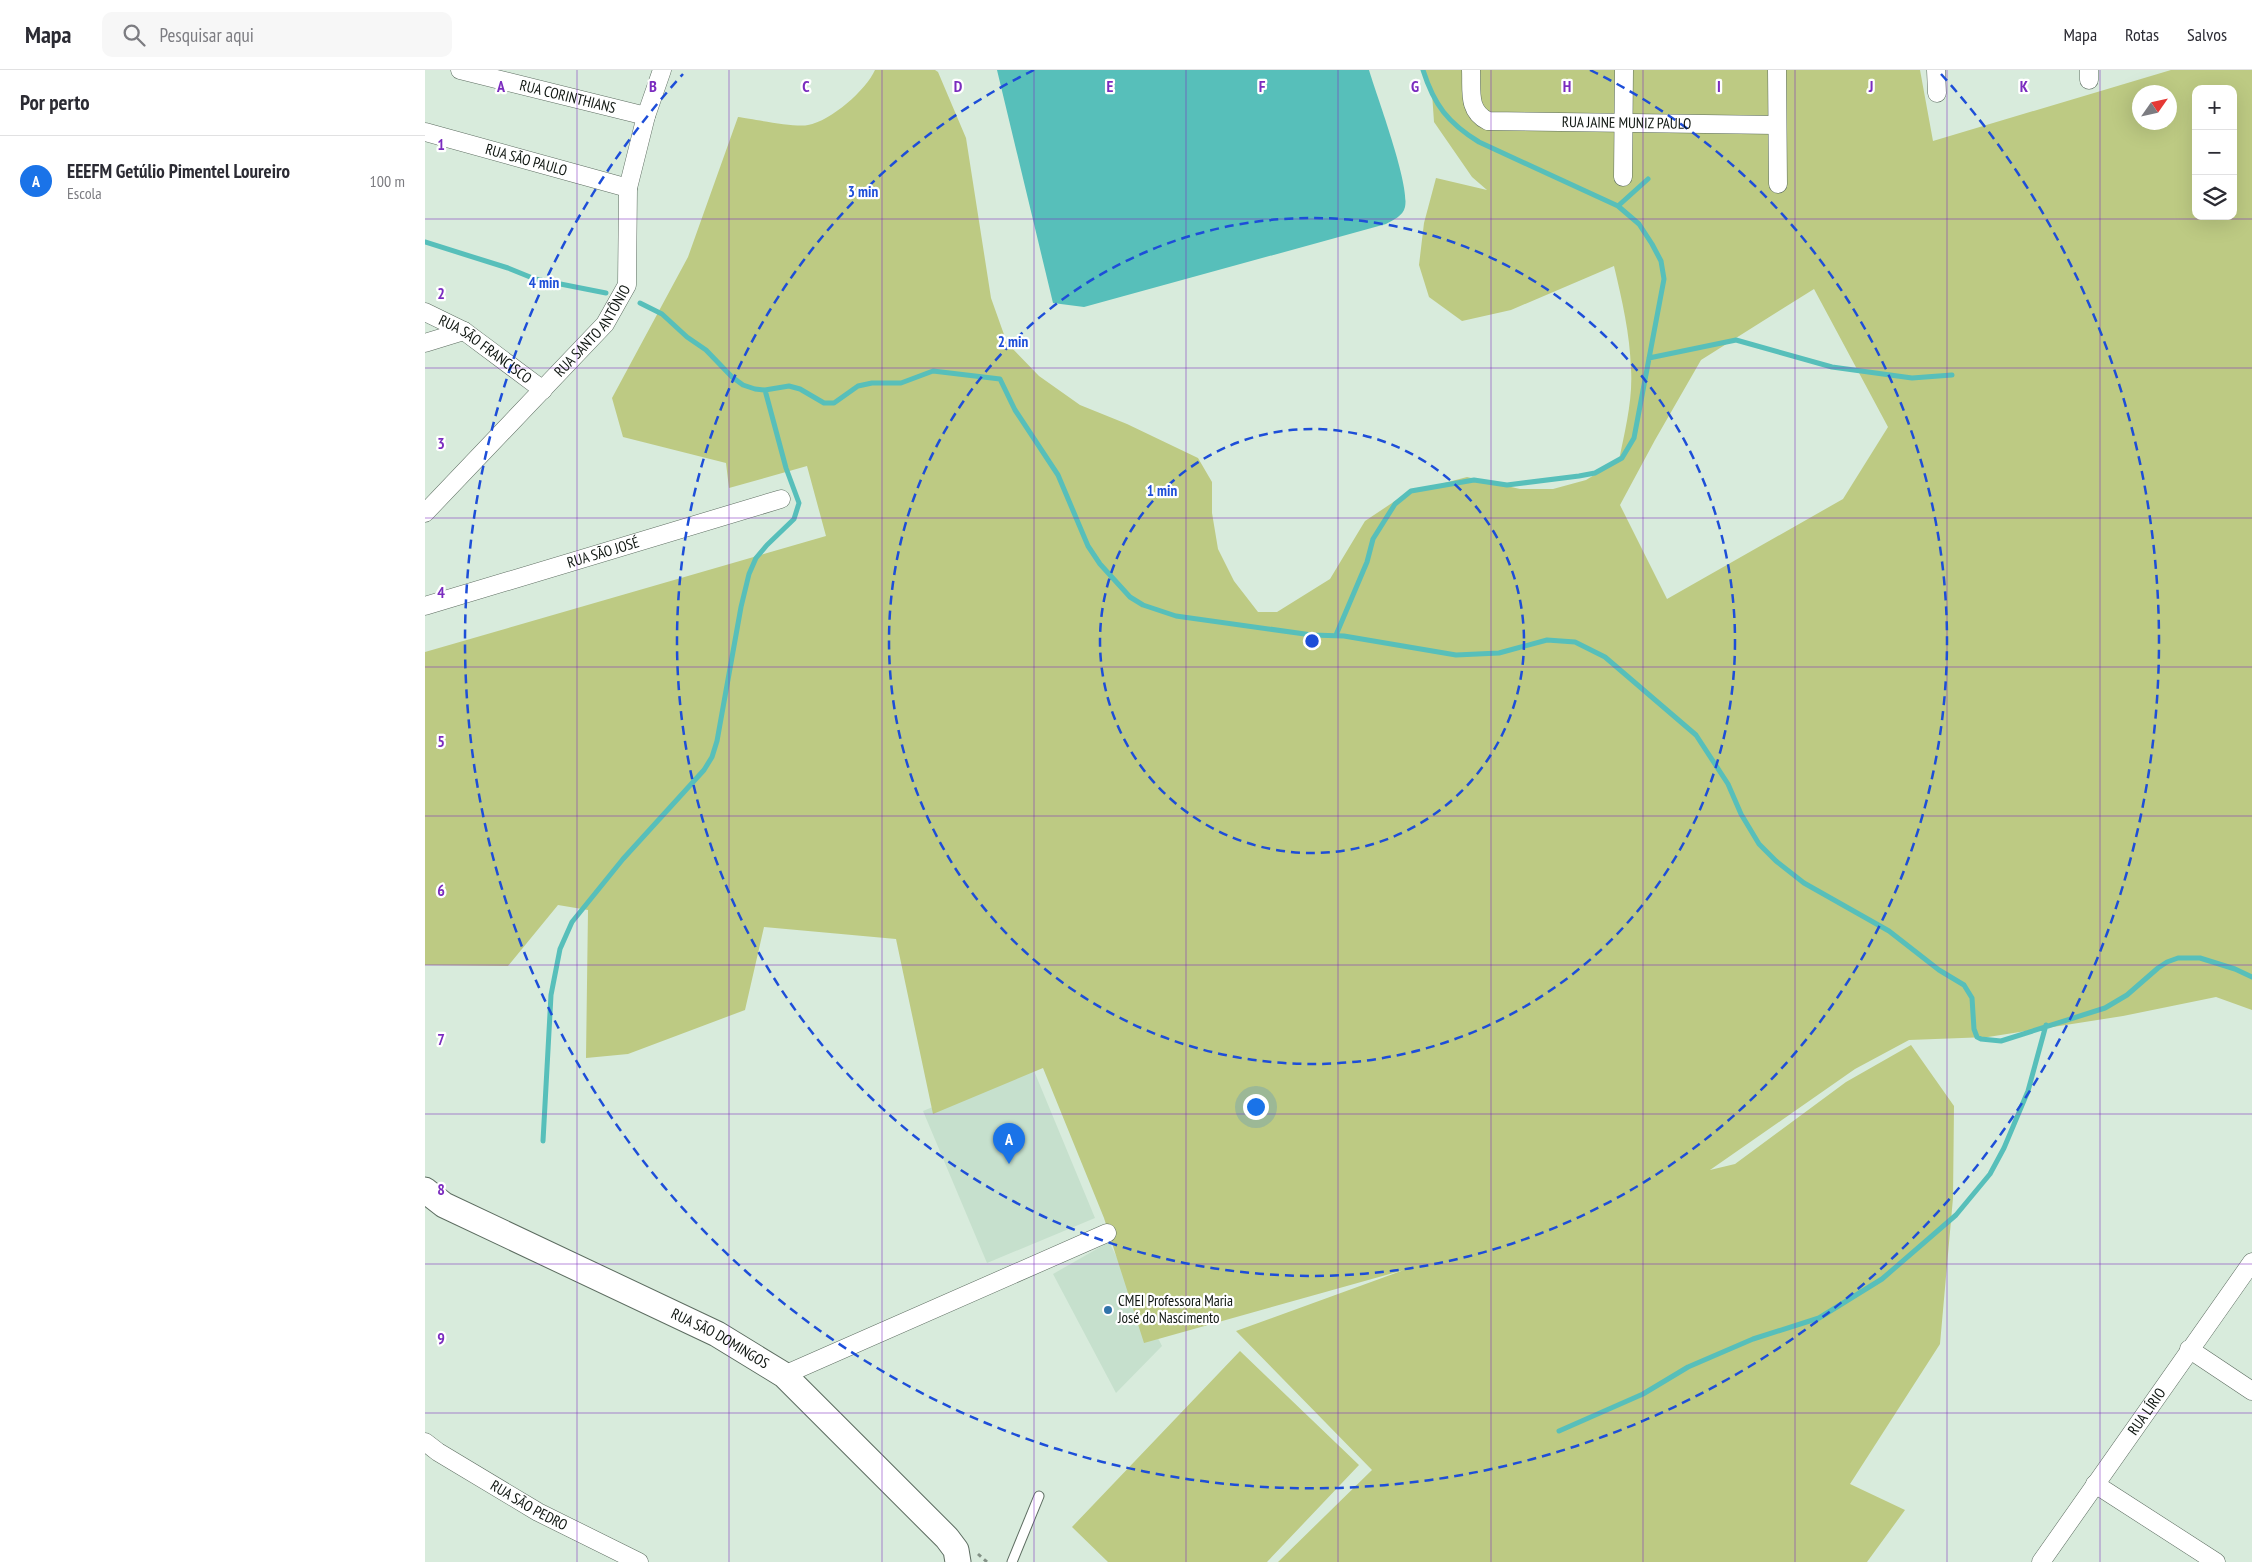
<!DOCTYPE html>
<html lang="pt">
<head>
<meta charset="utf-8">
<style>
  body { margin:0; font-family:"PT Sans Narrow",sans-serif; background:#f7f7f7; color:#2b2b33 }
  .controls { position:absolute; right:15px; top:15px; display:grid; overflow:hidden; border-radius:10px; box-shadow:0 5px 20px #0002 }
  .controls button { width:45px; height:45px; display:grid; place-items:center; padding:0; border:0; border-bottom:1px solid #e1e1e2; background:#fff; color:#2b2b33; font:25px sans-serif }
  .compass { position:absolute; left:1707px; top:15px; width:45px; height:45px; border-radius:50%; background:#fff; box-shadow:0 5px 20px #0002; rotate:56deg }
  .you { position:absolute; left:830px; top:1036px; width:18px; height:18px; margin:-12px; border:4px solid #fff; border-radius:50%; background:#1a73e8; box-shadow:0 0 0 8px #1a73e833 }
  .badge { display:grid; place-items:center; width:32px; height:32px; border-radius:50%; background:#1a73e8; color:#fff; font-size:16px; font-weight:700 }
  .pin { position:absolute; translate:-50% -41px; filter:drop-shadow(0 1px 2px #0008) }
  .pin::after { content:''; position:absolute; top:26px; width:18px; height:15px; background:inherit; clip-path:polygon(0 0,100% 0,50% 100%) }
  .list { margin:0; padding:0; list-style:none }
  h2 { display:flex; justify-content:space-between; align-items:center; height:65px; margin:0; padding:0 20px; font-size:21px }
  h2 small { font-size:16px; font-weight:400; color:#7c7c81 }
  .list li { display:grid; grid-template-columns:32px 1fr auto; gap:15px; align-items:center; box-sizing:border-box; height:90px; padding:0 20px; border-top:1px solid #e1e1e2 }
  .list b { display:block; font-size:19px; white-space:nowrap }
  .list p { margin:0; font-size:16px; white-space:nowrap; color:#7c7c81 }
  .list em { font-size:16px; font-style:normal; color:#7c7c81 }
  .icon { flex:none; width:28px; height:28px; fill:none; stroke:currentColor; stroke-width:2; stroke-linecap:round; stroke-linejoin:round }
  .map { position:relative; flex:none; width:1827px; height:1492px; overflow:hidden }
  header { display:flex; align-items:center; gap:30px; box-sizing:border-box; height:70px; padding:0 25px; background:#fff; border-bottom:1px solid #e1e1e2 }
  header strong { font-size:24px }
  nav { display:flex; gap:28px; margin-inline-start:auto; font-size:18px }
  .search { width:350px; height:45px; background:#f7f7f7; display:flex; align-items:center; gap:12px; box-sizing:border-box; padding:0 18px; border-radius:10px; color:#7c7c81; font-size:19px }
  main { display:flex }
  aside { flex:1; background:#fff }
  .map>svg:first-child { display:block }
  .built { fill:#c6e0cd }
  .green { fill:#bdca83; fill-rule:evenodd }
  .water { fill:#57bfba }
  .lines { fill:none; stroke-linecap:round; stroke-linejoin:round }
  .stream { stroke:#57bfba; stroke-width:5 }
  .service-casing { stroke:#5c6c60; stroke-width:11 }
  .minor-casing { stroke:#5c6c60; stroke-width:19 }
  .secondary-casing { stroke:#5c6c60; stroke-width:27 }
  .path { stroke:#839186; stroke-width:3; stroke-dasharray:4 4; stroke-linecap:butt }
  .service { stroke:#fff; stroke-width:9 }
  .minor { stroke:#fff; stroke-width:18 }
  .secondary { stroke:#fff; stroke-width:25 }
  .grid { fill:none; stroke:#7b2cbf; stroke-width:1; stroke-opacity:0.55 }
  .ring { fill:none; stroke:#1d4ed8; stroke-width:2.5; stroke-dasharray:9 6 }
  .poi-dot { fill:#3174aa; stroke:#fff; stroke-width:2 }
  .labels { text-anchor:middle; stroke-width:4.5; stroke-linejoin:round; paint-order:stroke }
  .street-label { font-size:15px; fill:#101712; stroke:#fff }
  .poi-label { font-size:15px; fill:#101712; stroke:#fff; text-anchor:start }
  .grid-label { font-size:16px; text-anchor:middle; font-weight:bold; fill:#7b2cbf; stroke:#fff; stroke-width:4.5; stroke-linejoin:round; paint-order:stroke }
  .centre { fill:#1d4ed8; stroke:#fff; stroke-width:2.5 }
  .ring-label { font-size:15px; text-anchor:middle; font-weight:bold; fill:#1d4ed8; stroke:#fff; stroke-width:4.5; stroke-linejoin:round; paint-order:stroke }
</style>
</head>
<body>
<header>
<strong>Mapa</strong>
<div class="search"><svg class="icon" aria-label="search" viewBox="0 0 24 24"><circle cx="10" cy="10" r="6"/><path d="M15 15l6 6"/></svg>Pesquisar aqui</div>
<nav><a>Mapa</a><a>Rotas</a><a>Salvos</a></nav>
</header>
<main>
<aside>
<h2>Por perto<small></small></h2>
<ul class="list">
<li><span class="badge">A</span><div><b>EEEFM Getúlio Pimentel Loureiro</b><p>Escola</p></div><em>100 m</em></li>
</ul>
</aside>
<div class="map">
<svg width="1827" height="1492" viewBox="0 0 1827 1492">
  <rect width="100%" height="100%" fill="#d8ebdc"/>
  <path class="built" d="M607 996 670 1148 562 1193 498 1041Z
    M684 1172 737 1276 691 1323 628 1204Z"/>
  <path class="green" d="M450 0H510L513 2 541 68 566 228 582 273 614 306 655 335 702 354 773 388 787 412V443L793 479 809 511 833 542H852L905 509 940 451 982 423 1042 407 1095 419H1128L1161 410 1194 390C1200 361 1208 329 1206 299 1205 264 1197 230 1189 196L1086 240 1037 251 1004 227 994 195 999 153 1011 108 1062 120 1047 107 1009 52 1007 23 999 0H1495L1508 71 1746 0H1827V940L1791 927 1698 946 1563 967 1484 970 1430 999 1285 1100 1310 1094 1421 1012 1486 975 1529 1036 1528 1128 1515 1274 1425 1414 1480 1440 1442 1492H853L947 1400 811 1261 979 1200 719 1273 679 1148 618 998 508 1044 471 869 339 857 320 940 203 984 161 988 163 840 133 835 83 896 0 895V582L401 466 382 396 304 418 301 393 198 367 187 328 263 187 313 47C328 49 371 58 383 55 406 51 441 20 450 0ZM1771 19H1808V146H1771ZM1714 22H1744V52H1714ZM1389 219 1463 357 1418 429 1242 529 1195 435 1230 370 1276 290Z
    M815 1281 934 1395 842 1492H683L647 1457Z"/>
  <path class="water" d="M572 0H944C952 27 985 114 980 137 978 146 968 150 961 154L659 237 628 233Z"/>
  <g class="lines">
    <path class="stream" d="M1193 136 1223 109
      M0 172 83 198 110 209 181 223
      M215 233 237 244 262 267 281 280 307 307 318 315 330 319 340 320 364 316 375 319 399 333H409L433 316 447 313H476L508 301 575 309 590 340 633 405 663 476 675 494 705 527 718 535 751 546 887 565 919 566 1031 585 1074 583 1122 570 1150 572 1180 587 1271 665 1303 714 1316 744 1334 774 1351 791 1379 813 1464 861 1514 900 1539 915 1547 928 1549 959 1552 967 1556 969 1576 971 1680 938 1702 925 1733 898 1742 892 1753 888H1775L1810 899 1827 907
      M1224 288 1311 270 1407 297 1487 308 1527 305
      M911 565 942 492 948 469 970 434 986 421 1049 410 1082 415 1154 406 1170 403 1197 388 1209 368 1239 209 1236 191 1227 174 1214 154 1193 136 1054 72C1023 53 1009 35 998 0
      M118 1071 126 925 135 879 147 852 198 789 279 700 287 687 292 671 316 537 324 504 331 488 342 475 369 449 374 433 361 398 340 320
      M1134 1361 1218 1324 1263 1297 1328 1269 1394 1248 1457 1209 1531 1145 1565 1104 1579 1078 1603 1021 1621 955"/>
    <g class="service-casing">
      <path id="service" d="M587 1492 614 1426"/>
    </g>
    <g class="minor-casing">
      <g id="minor">
        <path id="s1" d="M35 0 221 46"/>
        <path id="s2" d="M1046 0C1047 20 1042 41 1063 51L1351 55"/>
        <path d="M1352 0 1353 114"/>
        <path d="M1511 0 1512 23"/>
        <path d="M1664 0V10"/>
        <path id="s3" d="M0 62 203 118"/>
        <path d="M1198 107 1199 0"/>
        <path id="s4" d="M0 242 39 261 118 320"/>
        <path d="M0 273 39 261"/>
        <path id="s5" d="M0 443 180 254 202 215 203 118 221 46 237 0"/>
        <path id="s6" d="M0 536 356 429"/>
        <path d="M1764 1279 1827 1321"/>
        <path d="M359 1305 682 1163"/>
        <path id="s7" d="M0 1372 13 1382 113 1442 214 1492"/>
        <path d="M1670 1414 1791 1492"/>
        <path id="s8" d="M1616 1492 1827 1192"/>
      </g>
    </g>
    <g class="secondary-casing">
      <g id="secondary">
        <path id="s9" d="M0 1120 19 1135 292 1264 359 1305 522 1468 531 1480 533 1492"/>
      </g>
    </g>
    <path class="path" d="M553 1484 562 1492"/>
    <use href="#service" class="service"/>
    <use href="#minor" class="minor"/>
    <use href="#secondary" class="secondary"/>
  </g>
  <path class="grid" d="M152 0V1492M304 0V1492M457 0V1492M609 0V1492M761 0V1492M913 0V1492M1066 0V1492M1218 0V1492M1370 0V1492M1522 0V1492M1675 0V1492M0 149H1827M0 298H1827M0 448H1827M0 597H1827M0 746H1827M0 895H1827M0 1044H1827M0 1194H1827M0 1343H1827"/>
  <g class="ring">
    <circle cx="887" cy="571" r="212"/>
    <circle cx="887" cy="571" r="423"/>
    <path d="M1165 0A635 635 0 1 1 609 0"/>
    <path d="M1516 4A847 847 0 1 1 258 4"/>
  </g>
  <circle class="poi-dot" cx="683" cy="1240" r="5"/>
  <g class="labels">
    <g class="street-label">
      <text dy="5" stroke="none"><textPath href="#s1" startOffset="111">RUA CORINTHIANS</textPath></text>
      <text dy="5" stroke="none"><textPath href="#s2" startOffset="196">RUA JAINE MUNIZ PAULO</textPath></text>
      <text dy="5" stroke="none"><textPath href="#s3" startOffset="105">RUA SÃO PAULO</textPath></text>
      <text dy="5" stroke="none"><textPath href="#s5" startOffset="248">RUA SANTO ANTÔNIO</textPath></text>
      <text dy="5" stroke="none"><textPath href="#s4" startOffset="71">RUA SÃO FRANCISCO</textPath></text>
      <text dy="5" stroke="none"><textPath href="#s6" startOffset="186">RUA SÃO JOSÉ</textPath></text>
      <text dy="5" stroke="none"><textPath href="#s9" startOffset="331">RUA SÃO DOMINGOS</textPath></text>
      <text dy="5" stroke="none"><textPath href="#s8" startOffset="184">RUA LÍRIO</textPath></text>
      <text dy="5" stroke="none"><textPath href="#s7" startOffset="122">RUA SÃO PEDRO</textPath></text>
    </g>
    <g class="poi-label">
      <text x="693" y="1236">CMEI Professora Maria<tspan x="693" dy="17">José do Nascimento</tspan></text>
    </g>
  </g>
  <g class="grid-label">
    <text x="76" y="22">A</text>
    <text x="228" y="22">B</text>
    <text x="381" y="22">C</text>
    <text x="533" y="22">D</text>
    <text x="685" y="22">E</text>
    <text x="837" y="22">F</text>
    <text x="990" y="22">G</text>
    <text x="1142" y="22">H</text>
    <text x="1294" y="22">I</text>
    <text x="1446" y="22">J</text>
    <text x="1599" y="22">K</text>
    <text x="16" y="80">1</text>
    <text x="16" y="229">2</text>
    <text x="16" y="379">3</text>
    <text x="16" y="528">4</text>
    <text x="16" y="677">5</text>
    <text x="16" y="826">6</text>
    <text x="16" y="975">7</text>
    <text x="16" y="1125">8</text>
    <text x="16" y="1274">9</text>
  </g>
  <circle cx="887" cy="571" r="8" class="centre"/>
  <g class="ring-label">
    <text x="438" y="127">3 min</text>
    <text x="119" y="218">4 min</text>
    <text x="588" y="277">2 min</text>
    <text x="737" y="426">1 min</text>
  </g>
</svg>
<div class="controls">
<button>+</button>
<button>−</button>
<button><svg class="icon" aria-label="layers" viewBox="0 0 24 24"><path d="M12 4l9 5-9 5-9-5zM3 14l9 5 9-5"/></svg></button>
</div>
<svg class="compass" viewBox="-18 -18 36 36"><path d="M0-13l5 13h-10z" fill="#e53935"/><path d="M0 13l5-13h-10z" fill="#7c7c81"/></svg>
<div class="you"></div>
<div class="pin badge" style="left:584px;top:1094px">A</div>
</div>
</main>
</body>
</html>
